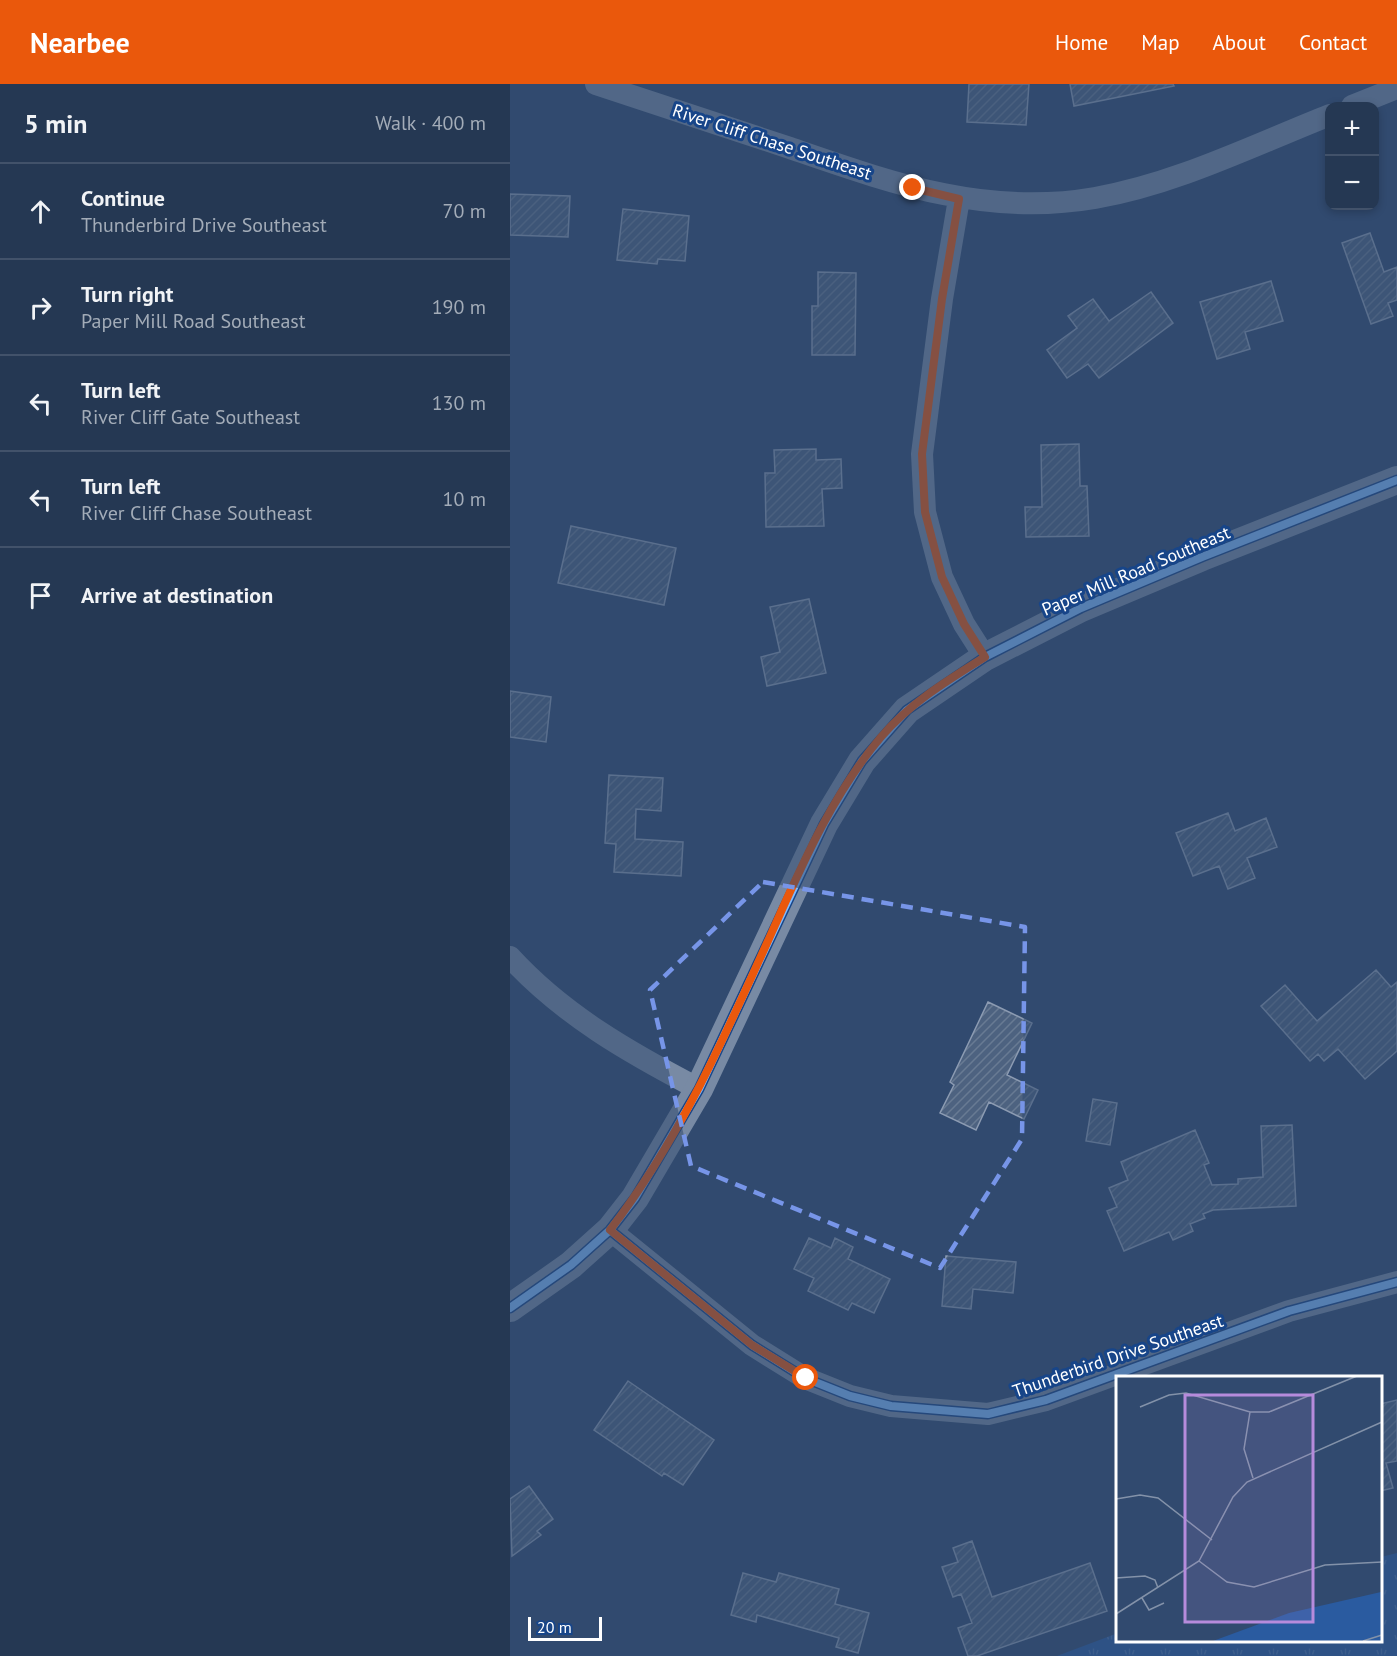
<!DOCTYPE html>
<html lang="en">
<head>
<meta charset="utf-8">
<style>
  body { margin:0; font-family:"PT Sans",sans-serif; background:#2d3f5a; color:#f1f3f6 }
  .controls { position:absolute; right:18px; top:18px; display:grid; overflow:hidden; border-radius:12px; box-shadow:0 3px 9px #0003 }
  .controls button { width:54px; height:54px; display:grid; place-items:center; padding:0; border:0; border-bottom:2px solid #42526a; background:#253853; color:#f1f3f6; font:30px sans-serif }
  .scale { position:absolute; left:18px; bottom:15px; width:74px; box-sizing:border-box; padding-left:6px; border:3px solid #fff; border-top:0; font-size:16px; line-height:21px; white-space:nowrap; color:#fff; -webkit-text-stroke:4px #174589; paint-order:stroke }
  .stop { position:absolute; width:18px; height:18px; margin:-14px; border:4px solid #ea580c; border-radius:50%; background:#fff }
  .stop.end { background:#ea580c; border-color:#fff; box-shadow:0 2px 6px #0008 }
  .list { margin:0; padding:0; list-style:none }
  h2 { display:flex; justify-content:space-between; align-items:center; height:78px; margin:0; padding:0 24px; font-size:26px }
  h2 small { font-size:20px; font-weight:400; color:#a3acb8 }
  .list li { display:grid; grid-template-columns:39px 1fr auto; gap:18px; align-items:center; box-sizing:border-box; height:96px; padding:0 24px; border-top:2px solid #42526a }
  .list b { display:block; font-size:22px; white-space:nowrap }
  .list p { margin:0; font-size:20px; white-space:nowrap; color:#a3acb8 }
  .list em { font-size:20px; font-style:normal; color:#a3acb8 }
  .icon { flex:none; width:33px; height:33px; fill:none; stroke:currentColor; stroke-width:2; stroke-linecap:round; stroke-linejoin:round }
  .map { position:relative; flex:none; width:887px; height:1572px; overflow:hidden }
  header { display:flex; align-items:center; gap:36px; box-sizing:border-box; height:84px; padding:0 30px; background:#ea580c; color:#fff }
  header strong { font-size:28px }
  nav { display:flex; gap:33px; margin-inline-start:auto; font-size:21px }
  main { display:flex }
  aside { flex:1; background:#253853 }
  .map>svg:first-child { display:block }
  .park { fill:url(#park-tufts) }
  .building { fill:url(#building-hatch); stroke:#8c9bb2; stroke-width:1.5 }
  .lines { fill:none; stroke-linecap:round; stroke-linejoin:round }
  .minor { stroke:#788aa4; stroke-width:22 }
  .tertiary { stroke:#788aa4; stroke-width:28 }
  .cycleway-casing { stroke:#174589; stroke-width:11 }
  .cycleway { stroke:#80bcff; stroke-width:8 }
  .route { stroke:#ea580c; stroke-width:8 }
  .marked { fill:none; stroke:#7795e8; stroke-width:4.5; stroke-dasharray:12 8; stroke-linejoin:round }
  .labels { text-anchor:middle; stroke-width:6; stroke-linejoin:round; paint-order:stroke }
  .street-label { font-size:18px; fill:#fff; stroke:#174589 }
  .inset-road { fill:none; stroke:#8392a9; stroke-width:1.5 }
  .view { fill:#b68bdc; fill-opacity:0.15; stroke:#b68bdc; stroke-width:3 }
  .inset-edge { fill:none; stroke:#fff; stroke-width:3 }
</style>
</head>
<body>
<header>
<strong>Nearbee</strong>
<nav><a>Home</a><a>Map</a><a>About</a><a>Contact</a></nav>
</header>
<main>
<aside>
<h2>5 min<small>Walk · 400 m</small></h2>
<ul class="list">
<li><svg class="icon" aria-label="ahead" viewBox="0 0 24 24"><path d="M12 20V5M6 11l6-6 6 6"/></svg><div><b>Continue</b><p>Thunderbird Drive Southeast</p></div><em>70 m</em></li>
<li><svg class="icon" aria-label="right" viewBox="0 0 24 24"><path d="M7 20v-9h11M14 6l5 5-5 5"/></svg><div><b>Turn right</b><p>Paper Mill Road Southeast</p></div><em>190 m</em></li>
<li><svg class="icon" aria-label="left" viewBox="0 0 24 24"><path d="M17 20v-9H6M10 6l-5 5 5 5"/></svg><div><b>Turn left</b><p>River Cliff Gate Southeast</p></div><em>130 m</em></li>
<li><svg class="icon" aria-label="left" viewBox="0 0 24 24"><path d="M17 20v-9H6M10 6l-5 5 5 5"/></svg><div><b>Turn left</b><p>River Cliff Chase Southeast</p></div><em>10 m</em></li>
<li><svg class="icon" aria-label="arrive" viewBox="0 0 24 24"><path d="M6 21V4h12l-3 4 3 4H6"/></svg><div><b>Arrive at destination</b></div></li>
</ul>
</aside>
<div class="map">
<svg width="887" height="1572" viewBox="0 0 887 1572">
  <defs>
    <pattern id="park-tufts" width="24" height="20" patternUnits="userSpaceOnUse" patternTransform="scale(1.5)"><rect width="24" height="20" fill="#2a5ba0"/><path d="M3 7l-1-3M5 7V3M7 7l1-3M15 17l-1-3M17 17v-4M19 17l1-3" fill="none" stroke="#4a74ae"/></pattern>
    <pattern id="building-hatch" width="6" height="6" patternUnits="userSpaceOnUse" patternTransform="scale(1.5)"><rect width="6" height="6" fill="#4d6280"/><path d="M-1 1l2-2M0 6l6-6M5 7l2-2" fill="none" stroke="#687a93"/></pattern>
  </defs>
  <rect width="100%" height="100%" fill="#314a6f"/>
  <path class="park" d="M887 1469V1572H547L608 1549V1556H870L871 1473Z"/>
  <path class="building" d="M459 0H519L516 41 457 38Z
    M560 0H663L664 2 564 22Z
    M0 110 60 112 58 153 0 151Z
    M113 125 179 132 175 177 148 175 147 180 107 176Z
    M860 149 874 188 887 183V216L878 219 883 232 861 240 832 159Z
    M308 188 346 189 345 271H302V222H308Z
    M761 197 773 237 735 248 740 265 707 275 690 218Z
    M641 208 663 239 589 294 578 280 557 294 537 266 567 244 558 232 583 215 599 237Z
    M569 360 570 402H577L579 452 516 453 515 423H532L531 361Z
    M306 365V376L331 375 332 404 312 405 314 442 256 443 255 389H265L264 366Z
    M61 442 166 464 154 521 48 499Z
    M299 515 316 589 257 602 251 573 270 568 260 523Z
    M0 607 41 613 36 658 0 653Z
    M99 691 153 694 151 727 126 725 125 755 173 758 171 792 104 788 106 760 95 759Z
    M718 729 725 747 756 734 767 763 737 774 745 794 718 805 709 782 683 792 666 749Z
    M866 886 881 903 887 898V967L855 995 828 965 814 977 808 970 800 977 751 922 775 901 807 937Z
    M478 918 522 939 497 991 528 1006 514 1035 479 1018 466 1046 430 1029 444 1001 440 998Z
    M583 1015 607 1019 600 1061 576 1057Z
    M782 1041 786 1122 703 1126 693 1130 695 1134 680 1140 683 1147 663 1156 659 1148 614 1167 597 1127 607 1123 599 1104 618 1096 611 1078 685 1046 699 1079 694 1081 702 1101 728 1100V1095L753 1093 751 1042Z
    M299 1154 321 1164 325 1154 343 1163 338 1175 380 1195 364 1229 342 1219 338 1226 298 1207 304 1194 284 1185Z
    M436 1172 506 1178 503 1209 463 1205 461 1225 432 1222Z
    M118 1297 204 1356 173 1401 154 1389 152 1392 84 1346Z
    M887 1316V1377L876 1379 883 1404 870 1407V1320Z
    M19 1402 43 1435 27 1447 31 1451 2 1472 0 1415Z
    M462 1457 482 1513 580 1479 597 1527 467 1572H458L448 1544 462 1539 451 1510 443 1513 432 1483 448 1478 443 1464Z
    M233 1489 266 1498 269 1489 329 1505 325 1520 359 1529 348 1569 326 1563 329 1554 247 1531 246 1538 221 1531Z"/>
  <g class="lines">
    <path class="minor" d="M86 0C151 21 215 43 280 64 382 99 475 133 585 114 666 100 744 61 820 31
      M842 22 887 4
      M449 115 432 215 412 370 415 428 432 493 454 540 475 573
      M0 873C53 931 120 969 189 1005
      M100 1146 242 1261 295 1294 340 1312 381 1322 478 1330 536 1316 779 1227 887 1198"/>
    <path class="tertiary" d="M0 1224 61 1181 100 1146 125 1114 189 1005 314 740 352 677 397 626 475 573 571 524 692 473 887 396"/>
    <g class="cycleway-casing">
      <path id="cycleway" d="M100 1146 242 1261 295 1294 340 1312 381 1322 478 1330 536 1316 779 1227 887 1198
        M0 1224 61 1181 100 1146 125 1114 189 1005 314 740 352 677 397 626 475 573 571 524 692 473 887 396"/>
    </g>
    <use href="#cycleway" class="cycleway"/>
  </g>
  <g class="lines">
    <path class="route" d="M296 1294 242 1261 100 1146C167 1059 212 959 257 859 289 788 320 713 371 653 400 619 438 596 475 573L454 540 432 493 415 428 412 370 432 215 449 115 403 104"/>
  </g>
  <path d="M0 0H887V1572H0ZM253 798 515 843 512 1055 430 1184 181 1082 140 906Z" fill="#314a6f" fill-opacity=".55" fill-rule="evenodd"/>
  <path class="marked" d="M253 798 515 843 512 1055 430 1184 181 1082 140 906Z"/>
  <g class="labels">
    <g class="street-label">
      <text transform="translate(262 58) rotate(18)" y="6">River Cliff Chase Southeast</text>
      <text transform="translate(626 487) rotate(-23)" y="6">Paper Mill Road Southeast</text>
      <text transform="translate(608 1272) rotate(-19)" y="6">Thunderbird Drive Southeast</text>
    </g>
  </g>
  <g transform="translate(606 1292)">
    <rect width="266" height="266" fill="#314a6f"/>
    <path d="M265 216V265H97L173 237Z" fill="#2a5ba0"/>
    <path class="inset-road" d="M24 31 53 19 70 17 134 36H153L241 0M134 36 128 73 137 102M0 123 24 119 42 122 96 164M83 185 111 206 138 211 209 189 266 186M0 202 29 200 39 204 42 212M26 222 33 234 48 227M0 238 83 185 117 121 131 106 266 46M247 265 266 259"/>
    <path class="view" d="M69 19H197V246H69Z"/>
    <rect width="266" height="266" class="inset-edge"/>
  </g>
</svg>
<div class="controls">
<button>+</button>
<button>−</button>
</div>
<div class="scale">20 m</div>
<div class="stop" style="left:296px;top:1294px"></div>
<div class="stop end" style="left:403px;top:104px"></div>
</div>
</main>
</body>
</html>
